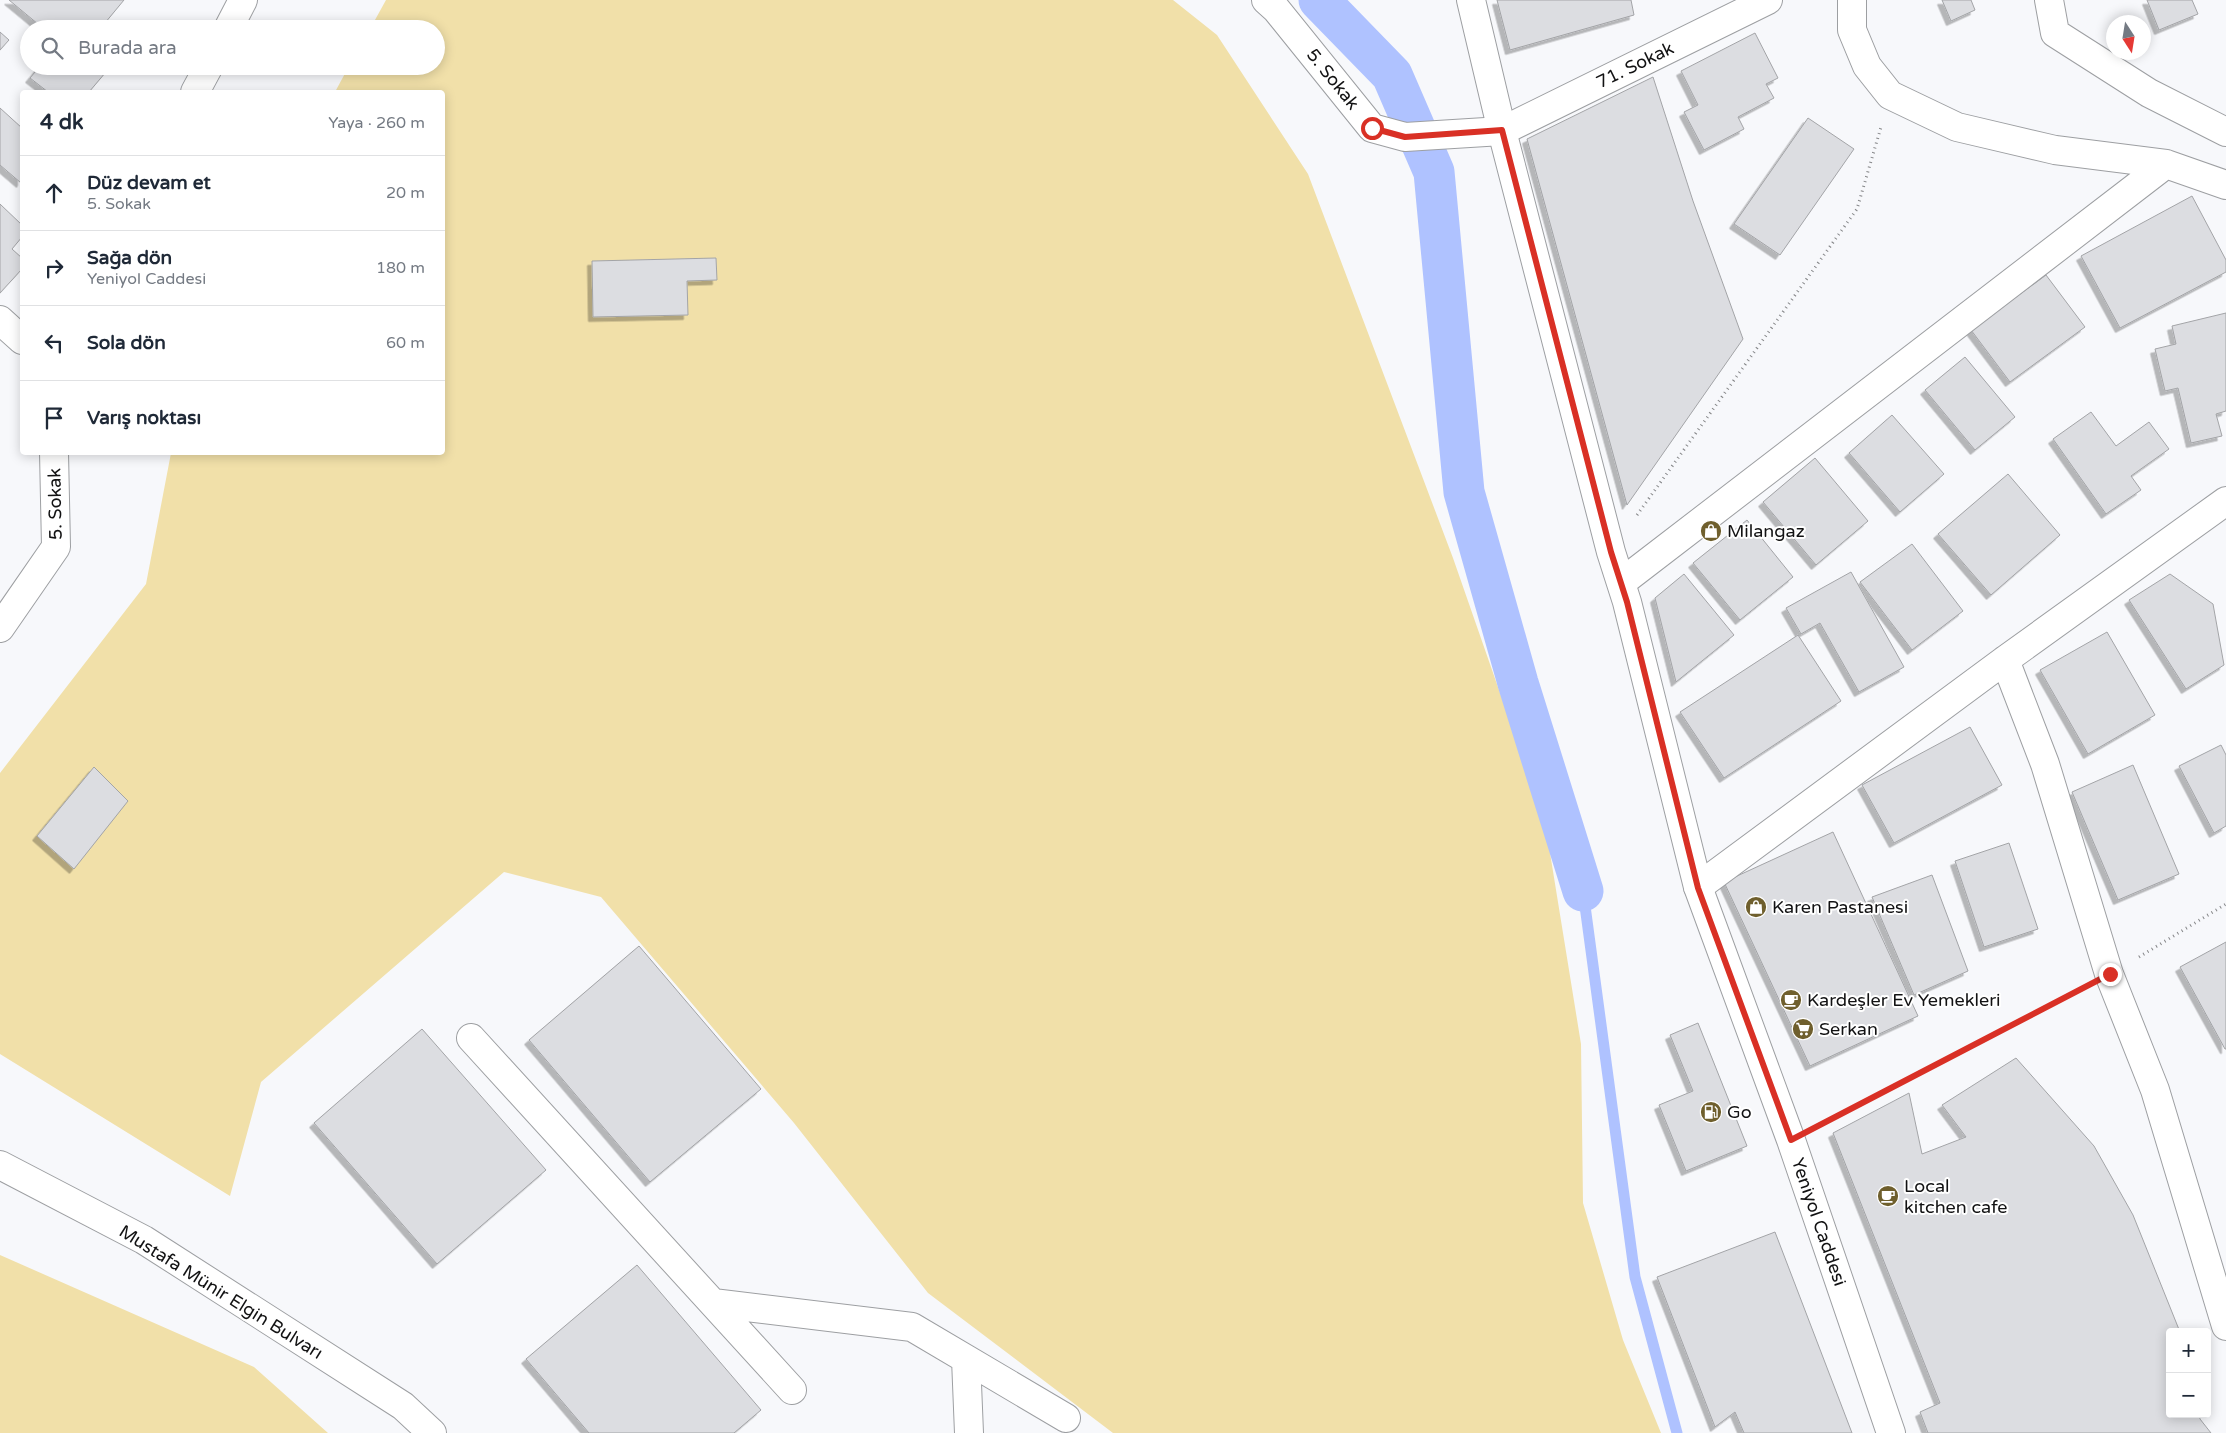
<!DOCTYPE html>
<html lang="tr">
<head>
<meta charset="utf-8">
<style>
  body { margin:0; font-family:"Varela Round",sans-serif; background:#f2f2f3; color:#1f2937 }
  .controls { position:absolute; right:15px; bottom:15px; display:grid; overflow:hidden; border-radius:5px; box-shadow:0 2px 12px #0003 }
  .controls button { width:45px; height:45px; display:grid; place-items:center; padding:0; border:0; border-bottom:1px solid #e0e1e3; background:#fff; color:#1f2937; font:25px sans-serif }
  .compass { position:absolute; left:2106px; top:15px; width:45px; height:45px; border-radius:50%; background:#fff; box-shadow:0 2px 12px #0003; rotate:168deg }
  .stop { position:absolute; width:15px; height:15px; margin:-11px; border:4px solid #d93025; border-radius:50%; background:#fff }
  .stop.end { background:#d93025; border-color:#fff; box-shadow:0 1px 5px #0008 }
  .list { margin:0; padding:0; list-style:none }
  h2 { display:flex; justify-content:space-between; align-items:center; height:65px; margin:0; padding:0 20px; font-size:21px }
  h2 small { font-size:16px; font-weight:400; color:#747a83 }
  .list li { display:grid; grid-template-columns:32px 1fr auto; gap:15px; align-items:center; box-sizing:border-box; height:75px; padding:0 20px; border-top:1px solid #e0e1e3 }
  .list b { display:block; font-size:19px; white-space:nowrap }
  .list p { margin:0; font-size:16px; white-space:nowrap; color:#747a83 }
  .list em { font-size:16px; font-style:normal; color:#747a83 }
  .icon { flex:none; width:28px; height:28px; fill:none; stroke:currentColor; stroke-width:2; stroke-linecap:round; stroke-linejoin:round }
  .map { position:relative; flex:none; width:2226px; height:1433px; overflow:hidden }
  .search { position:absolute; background:#fff; box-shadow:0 2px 12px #0003; left:20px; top:20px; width:425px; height:55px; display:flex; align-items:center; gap:12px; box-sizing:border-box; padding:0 18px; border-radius:28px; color:#747a83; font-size:19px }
  .panel { position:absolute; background:#fff; box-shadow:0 2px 12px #0003; left:20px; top:90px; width:425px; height:365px; border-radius:5px }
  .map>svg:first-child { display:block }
  .green { fill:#f1e0a9 }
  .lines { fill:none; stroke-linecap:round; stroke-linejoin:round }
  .stream { stroke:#afc2ff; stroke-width:11 }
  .canal { stroke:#afc2ff; stroke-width:41 }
  .building { fill:#dcdde1; stroke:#a3a4a7; filter:url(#shadow) }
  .minor-casing { stroke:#9d9fa2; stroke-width:30 }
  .tertiary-casing { stroke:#9d9fa2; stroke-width:30 }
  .path { stroke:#858688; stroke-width:3; stroke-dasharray:1 4; stroke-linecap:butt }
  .minor { stroke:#fff; stroke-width:28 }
  .tertiary { stroke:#fff; stroke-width:28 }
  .route { stroke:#d93025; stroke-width:6 }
  .labels { text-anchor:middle; stroke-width:4; stroke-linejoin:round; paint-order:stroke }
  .street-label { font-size:18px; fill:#121213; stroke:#fff }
  .poi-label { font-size:18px; fill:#121213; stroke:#fff; text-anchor:start }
</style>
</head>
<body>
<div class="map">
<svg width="2226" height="1433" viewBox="0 0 2226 1433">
  <defs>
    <filter id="shadow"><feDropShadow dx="-4.5" dy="4.5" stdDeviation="0" flood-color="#0004"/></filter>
  </defs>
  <rect width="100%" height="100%" fill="#f7f8fb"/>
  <path class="green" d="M386 0H1173L1217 35 1308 174 1453 558 1545 822 1581 1044 1583 1203 1623 1340 1661 1433H1113L928 1293 794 1123 601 897 504 872 261 1082 230 1196 0 1054V773L146 584 171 453 442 452V92H335L349 66H436V29H370Z
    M0 1255 254 1367 328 1433H0Z"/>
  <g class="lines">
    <path class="stream" d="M1583 891 1635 1277 1677 1433"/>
    <path class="canal" d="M1319 0 1392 75 1434 172 1464 492 1518 683 1583 891"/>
  </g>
  <path class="building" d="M9 0H124L100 29H44Z
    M1497 0H1631L1634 15 1510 50Z
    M1942 0H1971L1975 10 1951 21Z
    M2147 0H2192L2198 14 2159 30Z
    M0 32 9 40 0 50Z
    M1755 33 1778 78 1766 84 1774 98 1738 117 1744 129 1704 150 1684 112 1698 105 1681 71Z
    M40 66H111L89 92H48L30 78Z
    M1653 77 1693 201 1743 339 1627 505 1527 139Z
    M0 108 22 128V181L21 183 0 165Z
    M1808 118 1854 149 1780 255 1734 224Z
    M2192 196 2226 260V272L2120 328 2081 256Z
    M0 204 22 225V237L12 249 22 258V269L0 293Z
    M716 258 717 280 687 281 688 315 593 317 592 261Z
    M2046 275 2085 327 2010 382 1971 330Z
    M2226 313V411L2216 414 2222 436 2191 443 2178 388 2165 391 2155 349 2176 344 2172 326Z
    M1965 357 2015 417 1975 450 1925 390Z
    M2091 412 2116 446 2149 422 2169 449 2131 476 2141 490 2106 514 2053 439Z
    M1892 415 1944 474 1900 512 1849 453Z
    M1815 458 1868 521 1816 565 1763 502Z
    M2008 474 2060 535 1991 595 1938 534Z
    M1747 520 1793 577 1740 620 1693 563Z
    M1912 544 1963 611 1912 650 1860 582Z
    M1851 572 1904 667 1859 692 1820 623 1801 634 1786 608Z
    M1684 574 1734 635 1676 682 1655 598Z
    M2170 574 2213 604 2224 665 2186 689 2129 600Z
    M2107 632 2155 715 2088 754 2040 670Z
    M1798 635 1841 701 1724 778 1680 712Z
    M1970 727 2002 785 1894 843 1862 785Z
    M2221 745 2226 755V826L2214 833 2179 766Z
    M2133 765 2179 874 2118 900 2072 792Z
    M94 767 128 801 74 869 37 836Z
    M1833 832 1918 1016 1810 1066 1724 882Z
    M2009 843 2038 929 1984 947 1955 861Z
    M1932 875 1968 971 1914 995 1872 897Z
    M2226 942V1049H2225L2180 967Z
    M639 946 761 1089 650 1182 529 1040Z
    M1698 1023 1747 1146 1686 1171 1659 1105 1693 1091 1670 1035Z
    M422 1029 546 1170 437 1264 314 1123Z
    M2016 1058 2094 1146 2133 1215 2180 1332H2170V1414H2199L2200 1419 2211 1433H1928L1920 1412 1940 1403 1833 1133 1909 1093 1922 1154 1966 1137 1942 1105Z
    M1775 1232 1852 1433H1744L1735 1412 1715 1427 1657 1277Z
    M637 1265 761 1410 734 1433H589L526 1359Z"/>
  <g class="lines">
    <g class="minor-casing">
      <path id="minor" d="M1266 0 1276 9 1372 128 1405 137 1502 131 1768 0
        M1852 0V30L1867 66 1890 95 1957 127 2055 150 2166 164 2226 185
        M2049 0 2055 33 2149 93 2226 132
        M228 29 243 0
        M195 92 209 66
        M0 320 22 340
        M1622 582 2166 164
        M0 628 56 547 54 452
        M2005 660 2045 764 2109 974 2155 1090 2226 1326
        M1698 887 2005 660 2226 501
        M471 1038 792 1390
        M713 1303 912 1327 1066 1418
        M966 1359 969 1433"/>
    </g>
    <g class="tertiary-casing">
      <path id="tertiary" d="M1471 0 1502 131 1611 552 1627 602 1698 887 1791 1140 1891 1433
        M0 1165 144 1240 403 1406 432 1433"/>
    </g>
    <path class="path" d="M1637 515 1857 209 1881 127
      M2139 957 2226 904
      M1820 1125 2079 990"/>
    <use href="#minor" class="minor"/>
    <use href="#tertiary" class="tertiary"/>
  </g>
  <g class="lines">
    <path class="route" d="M1372 128 1405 137 1502 130 1611 552 1627 602 1698 888 1791 1140 2110 974"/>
  </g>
  <defs>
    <g id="shop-disc" transform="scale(1.125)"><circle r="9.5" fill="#6f5f2d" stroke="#fff"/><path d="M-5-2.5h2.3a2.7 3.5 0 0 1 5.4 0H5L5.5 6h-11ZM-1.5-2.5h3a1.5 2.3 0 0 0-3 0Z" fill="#fff"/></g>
    <g id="cafe-disc" transform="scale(1.125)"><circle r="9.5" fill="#6f5f2d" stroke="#fff"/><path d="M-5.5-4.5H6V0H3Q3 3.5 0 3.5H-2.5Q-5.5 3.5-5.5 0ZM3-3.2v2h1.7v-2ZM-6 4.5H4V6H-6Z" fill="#fff"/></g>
    <g id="supermarket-disc" transform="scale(1.125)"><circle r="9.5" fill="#6f5f2d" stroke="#fff"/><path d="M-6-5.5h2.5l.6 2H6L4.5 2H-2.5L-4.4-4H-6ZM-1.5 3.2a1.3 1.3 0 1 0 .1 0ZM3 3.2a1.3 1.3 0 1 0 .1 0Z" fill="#fff"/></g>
    <g id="fuel-disc" transform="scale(1.125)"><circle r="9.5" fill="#6f5f2d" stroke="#fff"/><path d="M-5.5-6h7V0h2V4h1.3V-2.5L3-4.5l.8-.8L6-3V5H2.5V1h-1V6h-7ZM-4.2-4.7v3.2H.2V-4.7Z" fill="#fff"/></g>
  </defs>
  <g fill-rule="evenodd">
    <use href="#shop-disc" x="1711" y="531"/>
    <use href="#shop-disc" x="1756" y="907"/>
    <use href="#cafe-disc" x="1791" y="1000"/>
    <use href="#supermarket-disc" x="1803" y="1029"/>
    <use href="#fuel-disc" x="1711" y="1112"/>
    <use href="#cafe-disc" x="1888" y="1196"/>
  </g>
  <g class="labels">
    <g class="street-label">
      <text transform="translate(1635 65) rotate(-26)" y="6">71. Sokak</text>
      <text transform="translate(1333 79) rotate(51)" y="6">5. Sokak</text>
      <text transform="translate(55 504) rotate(-91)" y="6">5. Sokak</text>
      <text transform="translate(1819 1222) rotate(71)" y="6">Yeniyol Caddesi</text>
      <text transform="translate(221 1292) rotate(32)" y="6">Mustafa Münir Elgin Bulvarı</text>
    </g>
    <g class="poi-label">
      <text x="1727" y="537">Milangaz</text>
      <text x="1772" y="913">Karen Pastanesi</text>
      <text x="1807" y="1006">Kardeşler Ev Yemekleri</text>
      <text x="1819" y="1035">Serkan</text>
      <text x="1727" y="1118">Go</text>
      <text x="1904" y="1192">Local<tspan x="1904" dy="21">kitchen cafe</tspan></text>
    </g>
  </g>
</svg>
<div class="controls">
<button>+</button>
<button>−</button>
</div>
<svg class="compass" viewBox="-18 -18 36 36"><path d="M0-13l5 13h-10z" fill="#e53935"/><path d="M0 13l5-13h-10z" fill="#747a83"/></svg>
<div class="stop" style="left:1372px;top:128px"></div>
<div class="stop end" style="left:2110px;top:974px"></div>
<div class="search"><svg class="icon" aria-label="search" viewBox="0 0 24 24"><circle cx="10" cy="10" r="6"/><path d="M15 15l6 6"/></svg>Burada ara</div>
<section class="panel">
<h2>4 dk<small>Yaya · 260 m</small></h2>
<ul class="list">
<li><svg class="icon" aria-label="ahead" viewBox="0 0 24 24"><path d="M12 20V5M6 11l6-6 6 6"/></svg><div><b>Düz devam et</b><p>5. Sokak</p></div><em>20 m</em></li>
<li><svg class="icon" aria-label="right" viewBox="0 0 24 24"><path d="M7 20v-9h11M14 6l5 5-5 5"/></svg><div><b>Sağa dön</b><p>Yeniyol Caddesi</p></div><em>180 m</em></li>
<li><svg class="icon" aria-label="left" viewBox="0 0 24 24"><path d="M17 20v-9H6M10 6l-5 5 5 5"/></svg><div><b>Sola dön</b></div><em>60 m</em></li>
<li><svg class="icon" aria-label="arrive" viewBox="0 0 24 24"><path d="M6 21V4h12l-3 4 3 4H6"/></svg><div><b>Varış noktası</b></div></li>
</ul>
</section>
</div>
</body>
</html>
